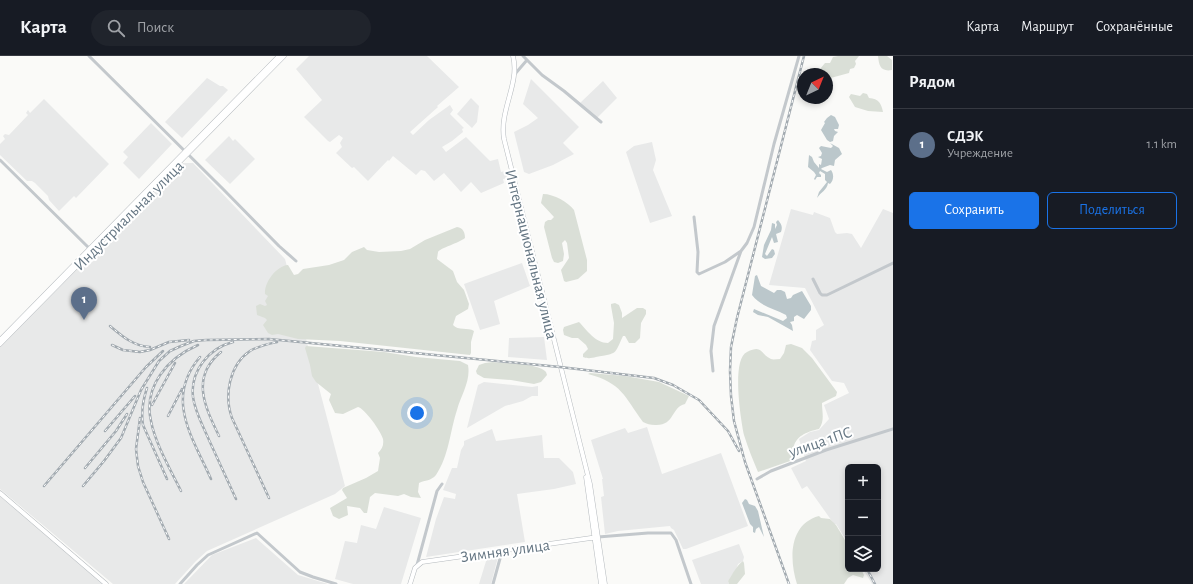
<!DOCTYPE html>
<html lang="ru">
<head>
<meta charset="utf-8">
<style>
  body { margin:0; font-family:"Alegreya Sans",sans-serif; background:#20242c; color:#f1f3f6 }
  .controls { position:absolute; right:12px; bottom:12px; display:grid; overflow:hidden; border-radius:6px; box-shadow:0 2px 6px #0003 }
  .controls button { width:36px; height:36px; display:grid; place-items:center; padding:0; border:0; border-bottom:1px solid #363941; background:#171b24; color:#f1f3f6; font:20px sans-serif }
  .compass { position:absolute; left:797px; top:12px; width:36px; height:36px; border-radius:50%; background:#171b24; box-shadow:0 2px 6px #0003; rotate:43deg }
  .you { position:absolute; left:417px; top:357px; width:14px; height:14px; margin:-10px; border:3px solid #fff; border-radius:50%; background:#1a73e8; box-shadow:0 0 0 6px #1a73e833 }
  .badge { display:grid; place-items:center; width:26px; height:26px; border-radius:50%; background:#1a73e8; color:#fff; font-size:13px; font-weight:700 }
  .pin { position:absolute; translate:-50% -33px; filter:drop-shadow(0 1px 2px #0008) }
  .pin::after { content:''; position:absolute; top:21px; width:14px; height:12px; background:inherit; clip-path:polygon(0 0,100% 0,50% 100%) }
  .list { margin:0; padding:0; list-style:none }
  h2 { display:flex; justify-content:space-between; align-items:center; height:52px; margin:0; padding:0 16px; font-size:17px }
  h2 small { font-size:13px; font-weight:400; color:#9ea1a6 }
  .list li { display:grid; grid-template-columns:26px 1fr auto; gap:12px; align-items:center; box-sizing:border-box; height:72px; padding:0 16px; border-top:1px solid #363941 }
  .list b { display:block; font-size:15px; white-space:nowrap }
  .list p { margin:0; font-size:13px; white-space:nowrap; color:#9ea1a6 }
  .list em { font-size:13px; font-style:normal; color:#9ea1a6 }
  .actions { display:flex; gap:8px; padding:12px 16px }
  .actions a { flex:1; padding:9px 0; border:1px solid #1a73e8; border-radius:6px; text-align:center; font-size:14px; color:#1a73e8 }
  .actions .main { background:#1a73e8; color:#fff }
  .icon { flex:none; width:22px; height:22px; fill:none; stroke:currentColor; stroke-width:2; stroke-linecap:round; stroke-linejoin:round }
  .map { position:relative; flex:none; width:893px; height:528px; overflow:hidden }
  header { display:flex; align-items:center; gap:24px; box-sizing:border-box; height:56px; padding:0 20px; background:#171b24; border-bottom:1px solid #363941 }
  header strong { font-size:19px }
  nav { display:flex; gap:22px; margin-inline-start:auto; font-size:14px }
  .search { width:280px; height:36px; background:#20242c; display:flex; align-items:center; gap:10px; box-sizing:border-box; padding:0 14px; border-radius:22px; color:#9ea1a6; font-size:15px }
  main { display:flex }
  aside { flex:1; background:#171b24 }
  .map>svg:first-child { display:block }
  .built { fill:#e8e9e9 }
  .green { fill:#dadfd7 }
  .water { fill:#bbc7cb }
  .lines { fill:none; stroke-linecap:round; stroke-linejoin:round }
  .major-casing { stroke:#b5babe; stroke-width:5 }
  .minor { stroke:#c3c8cc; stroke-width:3 }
  .major { stroke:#fff; stroke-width:4 }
  .rail-casing { stroke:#a2aab0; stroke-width:2.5 }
  .rail { stroke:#fff; stroke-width:1; stroke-dasharray:3; stroke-linecap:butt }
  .labels { text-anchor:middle; stroke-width:4; stroke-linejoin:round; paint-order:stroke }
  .street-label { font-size:16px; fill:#657683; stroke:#fff }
</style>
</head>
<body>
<header>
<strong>Карта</strong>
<div class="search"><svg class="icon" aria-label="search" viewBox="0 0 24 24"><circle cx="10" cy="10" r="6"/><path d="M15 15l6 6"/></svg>Поиск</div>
<nav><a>Карта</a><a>Маршрут</a><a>Сохранённые</a></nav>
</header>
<main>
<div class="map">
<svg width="893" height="528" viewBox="0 0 893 528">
  <rect width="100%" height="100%" fill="#fafaf8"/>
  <path class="built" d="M309 0H427L459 31 437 50 438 51 410 76 413 79 429 64 450 49 453 54 450 58 464 72 462 73 463 76 452 85 442 91 446 96 466 81 490 105 498 103 501 116 505 115 507 122 503 123 504 127 481 137 471 126 461 136 444 117 434 125 425 115 421 114 416 119 393 100 389 105 388 104 368 125 354 111 352 112 336 97 342 91 340 87 343 82 339 79 330 86 328 85 304 61 322 44 296 13Z
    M207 22 220 30H223L228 34 182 82 165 66Z
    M531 23 579 71 563 87 574 98 553 109 529 118 524 116 514 76 528 69 538 62 523 48Z
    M603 25 617 42 597 62 580 47Z
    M471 42 479 50 477 66 472 72 457 58Z
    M44 43 109 108 76 142 74 140 59 155 49 144 48 140 35 127 32 125H27L0 99V88L5 83 3 80 5 78 9 79 28 59 26 57 28 54 30 57Z
    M151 67 172 88 139 123 123 107 128 101 123 96Z
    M229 80 233 85 235 83 255 103 230 128 205 104Z
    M652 86 656 104 653 114 672 160 650 167 626 96 634 90Z
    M183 107H193L285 203 345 430 335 438 207 495 196 505 175 528H113L0 433V291Z
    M791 153 813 159 814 156 830 162 835 176 837 178 847 177 852 178 861 192 883 153 893 157V528H872L863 513H878V411H848V487L836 468H834L807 430 802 433 791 412 806 405 799 383 810 376 819 374 829 363 824 349 849 337 844 327 832 325 810 294 812 285 816 284V274L824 269 805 232 769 229Z
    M522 207 530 230 494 245 500 268 480 274 464 228Z
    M544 281 547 304 508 301 509 282Z
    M484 326 532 331 538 330V340H532L523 345 505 350 467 372 478 329Z
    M647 371 662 418 721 397 748 470 686 493H683L674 474 671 472 670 470 618 475 605 478 601 441 604 440 602 423H603L591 384 625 372 628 377Z
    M492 373 496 385 542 379 544 402H559L573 416 576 428 554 433 517 438 525 486 426 501 436 463 444 441 455 443 456 438 443 434 452 412H457L461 394 464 389V385Z
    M0 440 103 528H0Z
    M384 451 421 462 401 528H353L335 523 345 485 357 487 361 469 376 473Z
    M256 482 298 519 328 528H184L212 499Z
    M739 488 744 501 743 505 738 508 736 514 728 525 729 528H701L692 504Z
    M495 500 498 501 491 528H479L487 502 494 501Z"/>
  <path class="green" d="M838 0H859L855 5 856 8 854 12 850 13 849 17 827 23V18H816L825 7H830L833 1Z
    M878 0H887L892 4V14C881 16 879 10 878 0Z
    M863 37 867 38 869 42C879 43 881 47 883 56L868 55 855 51 849 41 851 38 860 40Z
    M543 138C554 138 568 146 574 154L587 204V215L578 223 566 226 564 225 561 214 569 202 567 187 565 184 562 187 564 198 563 205 558 207 554 206 552 202 544 171 545 166 548 164H551L554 161 541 147Z
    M457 171C463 172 465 176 465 182 459 187 440 192 438 196 438 197 437 202 437 203L453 215 457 226 464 234 469 248 468 253 456 260 453 269C458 275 468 271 474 275L471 286V297L470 299 340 285 298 283 278 278 272 279 268 277 263 269 267 264 265 262 257 259 256 250 260 248 265 250 267 249 265 245 268 240 265 238C264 227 276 210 288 209L294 219 298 218 303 213 329 209 344 204 352 196 364 191 367 194 379 196 401 195 410 193 425 184Z
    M615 247 619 249 622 257V262L637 252H643L646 254V258L641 267 640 282 635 287H629L625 280H623C614 299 618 297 596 301 592 302 588 303 583 301V298L588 293 586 289 578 282H572L564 279 563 274 564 271 579 266C587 274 595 287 608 287L613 283 614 267 611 250V248Z
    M791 288 802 292 812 302 837 336 836 340 822 347C822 357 825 364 819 373 806 376 795 380 793 394 793 397 794 400 793 404L758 416C753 404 748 392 744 379 741 365 731 303 747 296 763 288 760 298 771 303 773 304 777 303 780 303L784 297 786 289Z
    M306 290 384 296 416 301 460 305 468 309C471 325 461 339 457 354 450 375 449 400 436 419 431 425 425 424 419 427L418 436 421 442 411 441 404 438 398 440 375 437 370 441 367 457H364L360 452 347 450 348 459 339 463 333 460 330 452 347 442 342 434 343 432 366 422 378 415 380 402 378 397C382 393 384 389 383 383 381 375 365 353 358 351L343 358 335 357 329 344 331 338 316 326 312 320 310 309 305 292Z
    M493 306C506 308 538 307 546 316L547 319 541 326 534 328 511 324 484 322 477 318 476 315 479 309 485 307Z
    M590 317 625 320 659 326 689 340 685 348C671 351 675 370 655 369 650 369 647 368 643 366 624 340 622 327 588 318Z
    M819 460 821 462 830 463 836 469 848 489V513H861L864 519 863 522 853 519 848 522 844 528H797C789 503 789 468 819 460Z
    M743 505 744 507 745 518 737 528H729L728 525C732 519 737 509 743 505Z"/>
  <path class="water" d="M831 59 835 61 839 69 838 73H834L835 75 838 76 834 80 833 85 830 86 827 84 821 74 825 67 824 66 827 62Z
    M830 87 839 92 842 98 835 104 834 110 830 109 822 112 821 113 827 116 831 114C834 118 834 124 830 128L828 127C827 134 821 136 817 142L819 136 827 126 825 124V118L820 115 819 117 821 119V121H817L815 124 814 123 816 119 814 116 808 111 809 99 812 101 814 106 819 112V108L821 109 822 103 818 101 821 100 822 97 819 92 821 90 831 92 833 90Z
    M778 164C781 168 783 170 781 176L776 178 778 186 774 187 772 181 765 198 767 200 772 193 774 194 775 198 772 202 765 203 762 201 764 189 771 174 772 167 775 168V173L777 169 776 166Z
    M757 219 761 230 774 237 777 234H781L785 236 787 243 791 242 793 239 802 235 811 250V254L804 263 797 259 794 261V265L790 266 792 269 793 275 768 261 758 259 753 256 754 253 783 265 787 262 786 259C774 252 761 251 752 239L755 220Z
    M745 443 747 444 749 448 755 450 758 455 764 481 759 471 756 473 755 477 753 476V471L750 468 742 447Z"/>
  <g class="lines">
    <g class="major-casing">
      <path id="major" d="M513 0C520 28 499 54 504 83L590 428 605 528
        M0 284 279 0
        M0 288 284 0
        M586 421 601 528
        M0 437 106 528
        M410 528 415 512 422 506 598 481"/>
    </g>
    <path class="minor" d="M89 0 223 133 279 190 296 205
      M523 0 542 19 564 35 601 66
      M515 18 527 4
      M0 104 91 194
      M694 161 698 196 697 216 699 218 725 206 741 195 747 187 754 171 774 88 799 0
      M813 223 820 237 822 239H827L893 207
      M713 315 711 295 714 270 741 195
      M757 423 771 415 826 394 893 373
      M598 481 648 477H671L676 484 691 528
      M417 509 437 435 442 428
      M180 528 197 509 208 499 257 477 300 516 313 521 336 528
      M493 528 501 499V495"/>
    <use href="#major" class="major"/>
    <g class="rail-casing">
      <path id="rail" d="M110 270C122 280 133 290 150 291
        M233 286C209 292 190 315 193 341 195 356 203 370 209 384 218 404 227 423 236 443
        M112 289 123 294 140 296 150 294 169 286 189 284
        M200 301C164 343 193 382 211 423
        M147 332C143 344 141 357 143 369L167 423
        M152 349 175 307
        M168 360 182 333
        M140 362 136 393 138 410 143 426 169 483
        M105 375 135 340
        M219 380C205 351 190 321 221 296
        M85 412 116 375 127 358
        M44 430 146 311 163 295
        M83 430 104 405 121 382 141 334 159 305 170 295 181 290 194 285 206 284 269 283 560 311 654 322 673 329 699 344 728 375 739 395
        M181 435C171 415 155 387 151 365 143 330 168 302 198 289
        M269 442 232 362C224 340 229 309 250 295 258 290 268 288 277 286
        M867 513 875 528
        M789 528 745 406 734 365 731 340 730 315 731 291 737 262 804 0"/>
    </g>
    <use href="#rail" class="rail"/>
  </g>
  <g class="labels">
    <g class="street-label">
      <text transform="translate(128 159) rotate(-45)" y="6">Индустриальная улица</text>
      <text transform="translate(532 198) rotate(76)" y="6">Интернациональная улица</text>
      <text transform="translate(820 385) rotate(-19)" y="6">улица 1ПС</text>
      <text transform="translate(505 494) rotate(-8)" y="6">Зимняя улица</text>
    </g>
  </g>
</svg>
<div class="controls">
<button>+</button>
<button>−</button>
<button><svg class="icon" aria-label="layers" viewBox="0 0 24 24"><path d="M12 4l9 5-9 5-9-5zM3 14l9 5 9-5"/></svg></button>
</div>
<svg class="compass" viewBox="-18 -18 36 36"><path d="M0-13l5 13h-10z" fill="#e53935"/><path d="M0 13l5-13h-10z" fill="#9ea1a6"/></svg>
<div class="you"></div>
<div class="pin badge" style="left:84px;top:264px;background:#5c6f8a">1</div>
</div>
<aside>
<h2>Рядом<small></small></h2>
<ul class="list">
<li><span class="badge" style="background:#5c6f8a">1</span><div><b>СДЭК</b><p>Учреждение</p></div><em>1.1 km</em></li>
</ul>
<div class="actions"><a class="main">Сохранить</a><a>Поделиться</a></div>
</aside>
</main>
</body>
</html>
